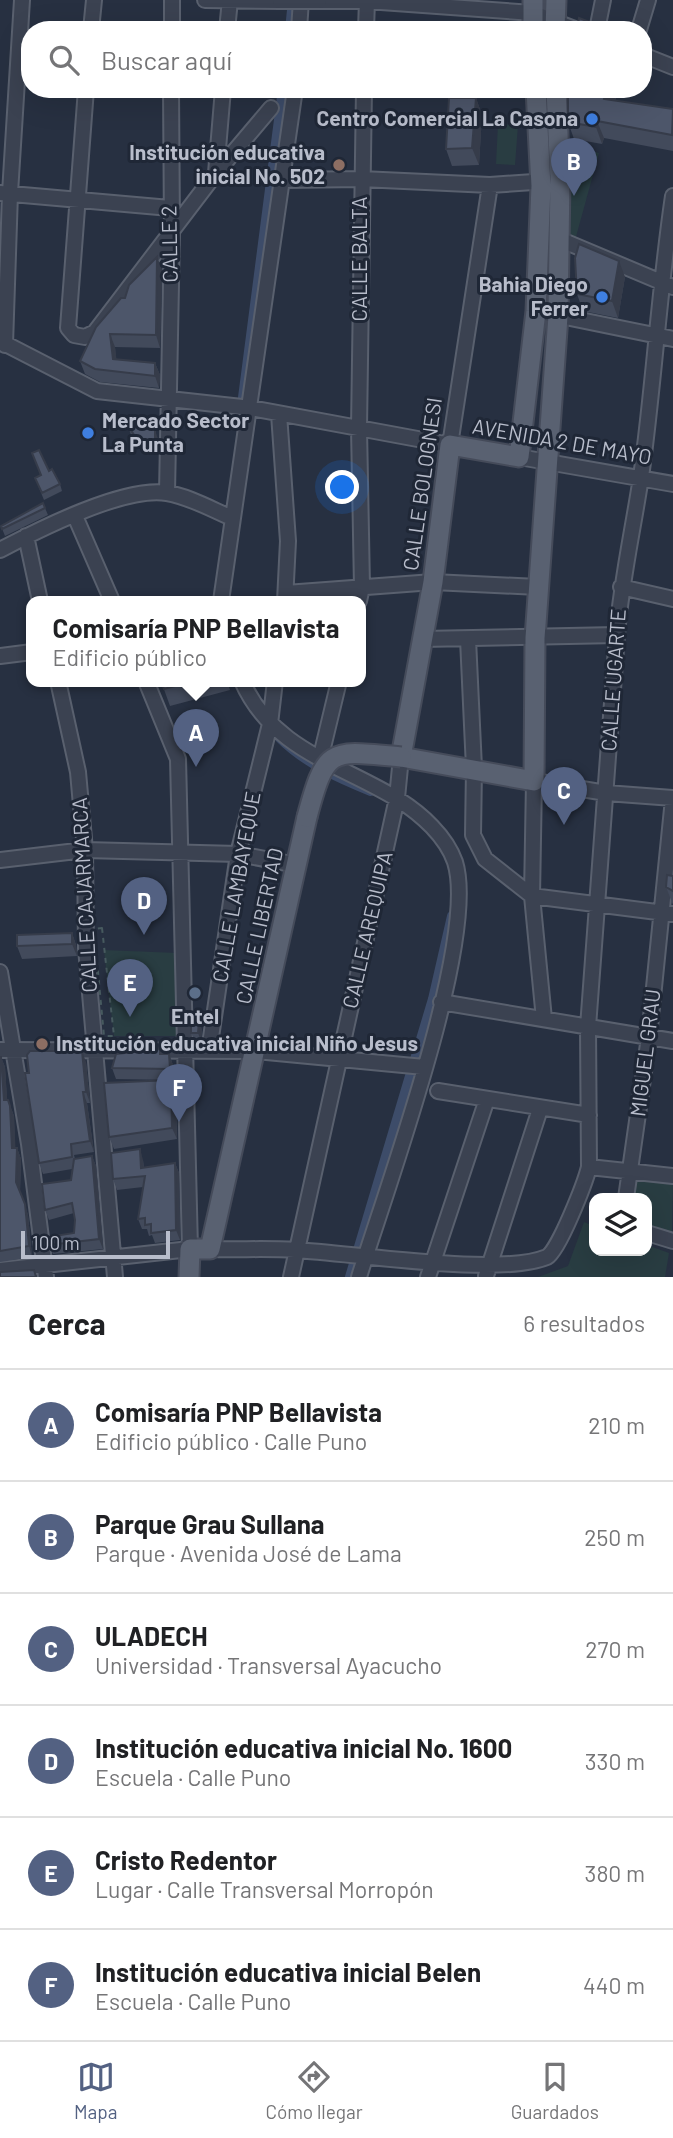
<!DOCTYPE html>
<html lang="es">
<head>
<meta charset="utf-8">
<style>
  body { margin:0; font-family:Barlow,sans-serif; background:#f2f2f2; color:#202124 }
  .controls { position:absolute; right:21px; bottom:21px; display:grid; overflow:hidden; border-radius:14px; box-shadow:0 7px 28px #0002 }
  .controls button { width:63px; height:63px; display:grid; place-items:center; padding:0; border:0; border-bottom:2px solid #e0e0e0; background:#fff; color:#202124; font:35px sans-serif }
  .scale { position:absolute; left:21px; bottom:18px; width:149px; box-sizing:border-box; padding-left:7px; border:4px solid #b8bdcb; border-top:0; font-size:19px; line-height:24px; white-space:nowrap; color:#b8bdcb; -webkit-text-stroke:5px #1f2736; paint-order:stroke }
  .you { position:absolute; left:343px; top:488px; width:24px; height:24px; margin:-18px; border:5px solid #fff; border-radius:50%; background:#1a73e8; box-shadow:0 0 0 10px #1a73e833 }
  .badge { display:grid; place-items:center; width:46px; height:46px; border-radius:50%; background:#536182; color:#fff; font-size:23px; font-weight:700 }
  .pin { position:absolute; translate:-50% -58px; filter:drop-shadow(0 2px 4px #0008) }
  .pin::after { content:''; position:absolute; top:37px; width:24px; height:21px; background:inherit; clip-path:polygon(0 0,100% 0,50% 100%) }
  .popup { position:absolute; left:26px; top:596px; width:340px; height:91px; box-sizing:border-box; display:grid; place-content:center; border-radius:14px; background:#fff; filter:drop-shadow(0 2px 5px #0005); font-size:23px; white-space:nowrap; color:#757577 }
  .popup b { font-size:26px; color:#202124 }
  .popup::after { content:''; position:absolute; left:50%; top:100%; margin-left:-14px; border:14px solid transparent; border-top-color:#fff }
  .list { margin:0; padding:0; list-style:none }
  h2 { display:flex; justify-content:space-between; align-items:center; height:91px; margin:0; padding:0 28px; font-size:30px }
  h2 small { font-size:23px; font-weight:400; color:#757577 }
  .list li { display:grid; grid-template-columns:46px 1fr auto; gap:21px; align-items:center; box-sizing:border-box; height:112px; padding:0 28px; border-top:2px solid #e0e0e0 }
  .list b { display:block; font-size:26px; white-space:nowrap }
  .list p { margin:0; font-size:23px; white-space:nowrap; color:#757577 }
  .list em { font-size:23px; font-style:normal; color:#757577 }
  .icon { flex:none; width:38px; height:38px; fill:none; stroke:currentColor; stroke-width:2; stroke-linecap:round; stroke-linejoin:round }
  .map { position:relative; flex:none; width:673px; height:1277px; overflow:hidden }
  .search { position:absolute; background:#fff; box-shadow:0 7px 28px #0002; left:21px; right:21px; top:21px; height:77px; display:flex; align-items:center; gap:18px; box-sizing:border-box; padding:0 24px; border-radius:28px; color:#757577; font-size:26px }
  .sheet { height:763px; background:#fff }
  nav { display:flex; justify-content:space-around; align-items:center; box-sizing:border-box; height:98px; border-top:2px solid #e0e0e0; background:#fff; font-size:19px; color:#757577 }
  nav a { display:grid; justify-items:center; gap:4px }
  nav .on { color:#536182 }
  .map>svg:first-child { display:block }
  .green { fill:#293d42 }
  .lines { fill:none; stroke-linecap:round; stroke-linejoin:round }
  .canal { stroke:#3d4c69; stroke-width:10 }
  .minor-casing { stroke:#59606e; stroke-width:18 }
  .major-casing { stroke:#454b5a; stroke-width:23 }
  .path { stroke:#475a5f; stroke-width:2; stroke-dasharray:5 5; stroke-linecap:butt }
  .minor { stroke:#3b4251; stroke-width:14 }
  .major { stroke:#596171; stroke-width:19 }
  .minor-bridge-casing { stroke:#59606e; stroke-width:18; stroke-linecap:butt }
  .major-bridge-casing { stroke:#454b5a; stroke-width:23; stroke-linecap:butt }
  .minor-bridge { stroke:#3b4251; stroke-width:14 }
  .major-bridge { stroke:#596171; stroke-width:19 }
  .wall { fill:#424a5b }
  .shaded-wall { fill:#363c4a }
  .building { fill:#4d566a; stroke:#363c4a; stroke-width:2 }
  .shop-dot { fill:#3f7fe0; stroke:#1f2736; stroke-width:2.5 }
  .education-dot { fill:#8d6e63; stroke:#1f2736; stroke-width:2.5 }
  .service-dot { fill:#5c6f8a; stroke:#1f2736; stroke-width:2.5 }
  .labels { text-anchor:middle; stroke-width:6; stroke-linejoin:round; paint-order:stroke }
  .poi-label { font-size:21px; font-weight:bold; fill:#b8bdcb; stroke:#1f2736; text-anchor:end }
  .street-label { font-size:21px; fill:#b8bdcb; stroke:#1f2736 }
</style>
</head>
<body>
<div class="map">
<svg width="673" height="1277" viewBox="0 0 673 1277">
  <rect width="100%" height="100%" fill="#273041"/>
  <path class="green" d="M498 124 518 125 515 165 496 164Z
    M565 146 599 153 574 244 559 239Z
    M104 950 177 953 181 1036H114Z
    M637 1180 673 1182 672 1233 647 1224V1198H631L633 1184Z
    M584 1222 594 1226V1251H647V1245L669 1253 665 1277H538L568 1266Z"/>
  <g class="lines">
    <path class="canal" d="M290 30 293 0
      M241 413 283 89
      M280 738C305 763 339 778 371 791
      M350 1277 433 999 452 916"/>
    <g class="minor-casing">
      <path id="minor" d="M205 0 280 1
        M319 1H367L533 13 577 30
        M91 30 94 0
        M172 30V0
        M227 30 230 0
        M299 30 301 0
        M366 30 367 0
        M597 30 603 0
        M639 30 648 0
        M643 55 673 67
        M86 89 68 328 74 335 85 337 95 332 216 173 271 108
        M216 173 223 89
        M284 180 361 179 490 185 548 181
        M0 193 170 208
        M559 239 673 287
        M536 311 673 339
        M0 341 97 391 251 408 450 445 490 185
        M5 345 10 193 22 0
        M279 414 288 541 285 601
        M519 457 673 484
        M167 493 172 231 171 89
        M75 516 112 601
        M26 536 40 601
        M0 550C38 530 124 486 167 493 188 496 213 510 232 518
        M621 587 673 599
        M286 593 433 582 538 587
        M221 601 295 89
        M359 601 362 587 359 428 364 89
        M422 639 617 635
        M468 639 474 768 473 835 485 859 532 896 673 914
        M0 656 32 652
        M58 681 78 772 85 850 86 948 115 1277
        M242 681C272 750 341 764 399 800 421 814 446 836 455 862 479 938 385 1192 359 1277
        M320 760 339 681
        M0 860 85 850 238 854 297 865
        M0 972 29 1144 46 1277
        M441 1002 673 1041
        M544 1019 532 896 534 781 606 793 673 798
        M0 1050 256 1051 424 1067
        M209 1051 238 854 270 724 275 681
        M438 1091 589 1115
        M589 1167 673 1176
        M626 1198 649 1037 673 799
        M647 1233 673 1241
        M210 1249C238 1250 267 1248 295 1250 354 1253 499 1277 547 1257 559 1250 585 1183 589 1167L588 1027 617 635C621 582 633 530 641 477 654 384 659 290 673 196
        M0 1270 190 1249 178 759 146 681
        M486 1276 540 1109
        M291 1277 397 798 401 757
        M428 1277 487 1099"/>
    </g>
    <g class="major-casing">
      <path id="major" d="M533 0V30
        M555 30 556 0
        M536 89 541 186 536 311 519 457 450 445 433 582 401 757 534 781 535 638 558 316 560 179 556 89
        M189 1277 190 1249H210L307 817"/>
    </g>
    <path class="path" d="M102 928 114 1036H104L94 929Z"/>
    <use href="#minor" class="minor"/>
    <use href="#major" class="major"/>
    <g class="minor-bridge-casing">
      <path id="minor-bridge" d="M280 1H319"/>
    </g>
    <g class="major-bridge-casing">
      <path id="major-bridge" d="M307 817C326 746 330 750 401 757"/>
    </g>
    <use href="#minor-bridge" class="minor-bridge"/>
    <use href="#major-bridge" class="major-bridge"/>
  </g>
  <path class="wall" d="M489 89H525L524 94 491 96Z
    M568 89H618L615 101 673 109V151L604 138 602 144 574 139 568 122Z
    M476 98 482 115 479 165 452 166 446 149Z
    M162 269 160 348 115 347 116 360 155 363 160 375 159 388 100 382 85 374 80 361 125 298Z
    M625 277 618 318 583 311 577 294Z
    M128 426 158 439V450L140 448 131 435Z
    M49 471 60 484 62 491 44 500 35 478Z
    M45 508 48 515 5 536 1 526Z
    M161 681H227L230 690 170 706Z
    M673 876V905L666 887Z
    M72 933 76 945 77 956 22 959 17 946Z
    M202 1029 201 1041H195L191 1033Z
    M162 1054H169L173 1065 174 1080 116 1079 112 1068Z
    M0 1057H1L5 1067 7 1100H8L14 1116 15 1148H17L21 1159 20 1192 28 1215 32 1257 0 1262Z
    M86 1062 90 1103H87L94 1152 74 1155 75 1159 92 1156 96 1166 103 1249 53 1254 49 1245 74 1233 75 1220 74 1213 49 1220 45 1210 71 1180 72 1169 43 1174 39 1163Z
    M176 1092 177 1139 114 1149 109 1137Z
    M143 1160 144 1168 175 1163 179 1173 180 1240 155 1243 152 1235 149 1236 147 1229H142L138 1219 143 1187 117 1190 113 1179Z"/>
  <path class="shaded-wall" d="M607 89H618L610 116 604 99Z
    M476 98 482 115 479 165 472 148Z
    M597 121 604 138 602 144 596 127Z
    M157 257 162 269 160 348 156 335Z
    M619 261 625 277 618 318 612 301Z
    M110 334 115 347 118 372 113 359Z
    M155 363 160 375 159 388 155 376Z
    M155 430 158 439V450L155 442Z
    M72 933 76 945 77 956 72 944Z
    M199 1021 202 1029 201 1041 198 1033Z
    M82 1051 86 1062 90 1103 86 1092Z
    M169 1054 173 1065 174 1080 170 1069Z
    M1 1057 5 1067 8 1111 4 1100Z
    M171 1080 176 1092 177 1139 172 1128Z
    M83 1092 87 1103 94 1152 90 1141Z
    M8 1100 14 1116 16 1159 12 1148Z
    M17 1148 21 1159 20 1192 16 1182Z
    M140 1149 143 1160 145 1179 141 1168Z
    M92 1156 96 1166 103 1249 99 1239Z
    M175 1163 179 1173 180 1240 176 1230Z
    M25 1204 28 1215 32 1257 29 1246Z"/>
  <path class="building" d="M579 18 610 30H577Z
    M568 89H607L604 99 673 109 672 135 597 121 596 127 568 122Z
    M449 98H476L472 148 446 149Z
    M579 244 619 261 612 301 577 294 575 258Z
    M157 257 156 335 110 334 113 359 155 363V376L95 369 80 361 96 327 121 298H125L129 285Z
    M128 426 155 430V442L137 439Z
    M39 450 49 471 52 469 60 484 42 493 35 478 41 475 32 453Z
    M43 503 45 508 2 529 1 526Z
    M161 681H193L164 689Z
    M667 875 673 876V891L666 887Z
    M72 933V944L17 946V935Z
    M191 1020 199 1021 198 1033H191Z
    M160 1049V1054H169L170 1069 112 1068 116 1054Z
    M30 1051H82L86 1092H83L90 1141 71 1144 72 1157 39 1163 25 1073H29L27 1055Z
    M0 1057H1L4 1100H8L10 1106 12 1148H17L16 1182 25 1204 29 1246 0 1251Z
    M171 1080 172 1128 109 1137 104 1083Z
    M140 1149 141 1168 175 1163 176 1230 151 1233V1224L145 1225V1218L138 1219 145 1176 113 1179 111 1153Z
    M92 1156 99 1239 49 1245 48 1237 74 1233 75 1220 72 1203 45 1210 42 1184 71 1180 74 1159Z
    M34 1270 36 1277H0V1272Z"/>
  <g class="shop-dot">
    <circle cx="592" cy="119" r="7"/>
    <circle cx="602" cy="297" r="7"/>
    <circle cx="88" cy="433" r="7"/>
  </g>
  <g class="education-dot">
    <circle cx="339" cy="165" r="7"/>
    <circle cx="42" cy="1044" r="7"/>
  </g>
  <circle class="service-dot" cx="195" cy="993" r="7"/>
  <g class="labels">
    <g class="poi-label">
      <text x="578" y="126">Centro Comercial La Casona</text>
      <text x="325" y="160">Institución educativa<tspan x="325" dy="24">inicial No. 502</tspan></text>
      <text x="588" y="292">Bahia Diego<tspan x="588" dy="24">Ferrer</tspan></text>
      <text x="102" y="428" text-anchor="start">Mercado Sector<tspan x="102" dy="24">La Punta</tspan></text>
      <text x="195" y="1024" text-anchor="middle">Entel</text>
      <text x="56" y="1051" text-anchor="start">Institución educativa inicial Niño Jesus</text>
    </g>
    <g class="street-label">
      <text transform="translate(170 244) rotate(-91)" y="7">CALLE 2</text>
      <text transform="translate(360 259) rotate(-90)" y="7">CALLE BALTA</text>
      <text transform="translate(562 442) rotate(10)" y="7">AVENIDA 2 DE MAYO</text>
      <text transform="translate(423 484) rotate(-82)" y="7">CALLE BOLOGNESI</text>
      <text transform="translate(614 680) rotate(-86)" y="7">CALLE UGARTE</text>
      <text transform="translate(237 887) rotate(-80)" y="7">CALLE LAMBAYEQUE</text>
      <text transform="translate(85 895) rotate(-93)" y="7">CALLE CAJARMARCA</text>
      <text transform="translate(260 926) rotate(-78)" y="7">CALLE LIBERTAD</text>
      <text transform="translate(368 930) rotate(-77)" y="7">CALLE AREQUIPA</text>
      <text transform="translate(646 1053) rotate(-83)" y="7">MIGUEL GRAU</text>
    </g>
  </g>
</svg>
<div class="controls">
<button><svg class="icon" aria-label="layers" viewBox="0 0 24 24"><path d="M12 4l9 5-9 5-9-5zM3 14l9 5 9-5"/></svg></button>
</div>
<div class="scale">100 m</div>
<div class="you"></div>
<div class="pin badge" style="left:196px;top:767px">A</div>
<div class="popup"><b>Comisaría PNP Bellavista</b>Edificio público</div>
<div class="pin badge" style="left:574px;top:196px">B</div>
<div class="pin badge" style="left:564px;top:825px">C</div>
<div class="pin badge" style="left:144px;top:935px">D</div>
<div class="pin badge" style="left:130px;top:1017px">E</div>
<div class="pin badge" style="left:179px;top:1122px">F</div>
<div class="search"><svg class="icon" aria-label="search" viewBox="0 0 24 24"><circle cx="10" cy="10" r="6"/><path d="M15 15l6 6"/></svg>Buscar aquí</div>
</div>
<section class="sheet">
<h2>Cerca<small>6 resultados</small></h2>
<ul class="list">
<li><span class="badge">A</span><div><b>Comisaría PNP Bellavista</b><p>Edificio público · Calle Puno</p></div><em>210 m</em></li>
<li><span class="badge">B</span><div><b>Parque Grau Sullana</b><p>Parque · Avenida José de Lama</p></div><em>250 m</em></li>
<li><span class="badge">C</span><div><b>ULADECH</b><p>Universidad · Transversal Ayacucho</p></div><em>270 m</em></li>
<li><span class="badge">D</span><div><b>Institución educativa inicial No. 1600</b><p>Escuela · Calle Puno</p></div><em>330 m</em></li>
<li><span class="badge">E</span><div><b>Cristo Redentor</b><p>Lugar · Calle Transversal Morropón</p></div><em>380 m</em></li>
<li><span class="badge">F</span><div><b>Institución educativa inicial Belen</b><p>Escuela · Calle Puno</p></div><em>440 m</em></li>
</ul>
</section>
<nav>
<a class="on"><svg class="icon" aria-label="map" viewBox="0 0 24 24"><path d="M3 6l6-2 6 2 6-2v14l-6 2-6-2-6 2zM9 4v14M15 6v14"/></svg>Mapa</a>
<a><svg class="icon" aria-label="directions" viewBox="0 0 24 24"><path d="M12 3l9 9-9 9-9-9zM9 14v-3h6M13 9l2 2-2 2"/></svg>Cómo llegar</a>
<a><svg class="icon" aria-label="saved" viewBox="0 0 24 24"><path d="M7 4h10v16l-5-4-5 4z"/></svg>Guardados</a>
</nav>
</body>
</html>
